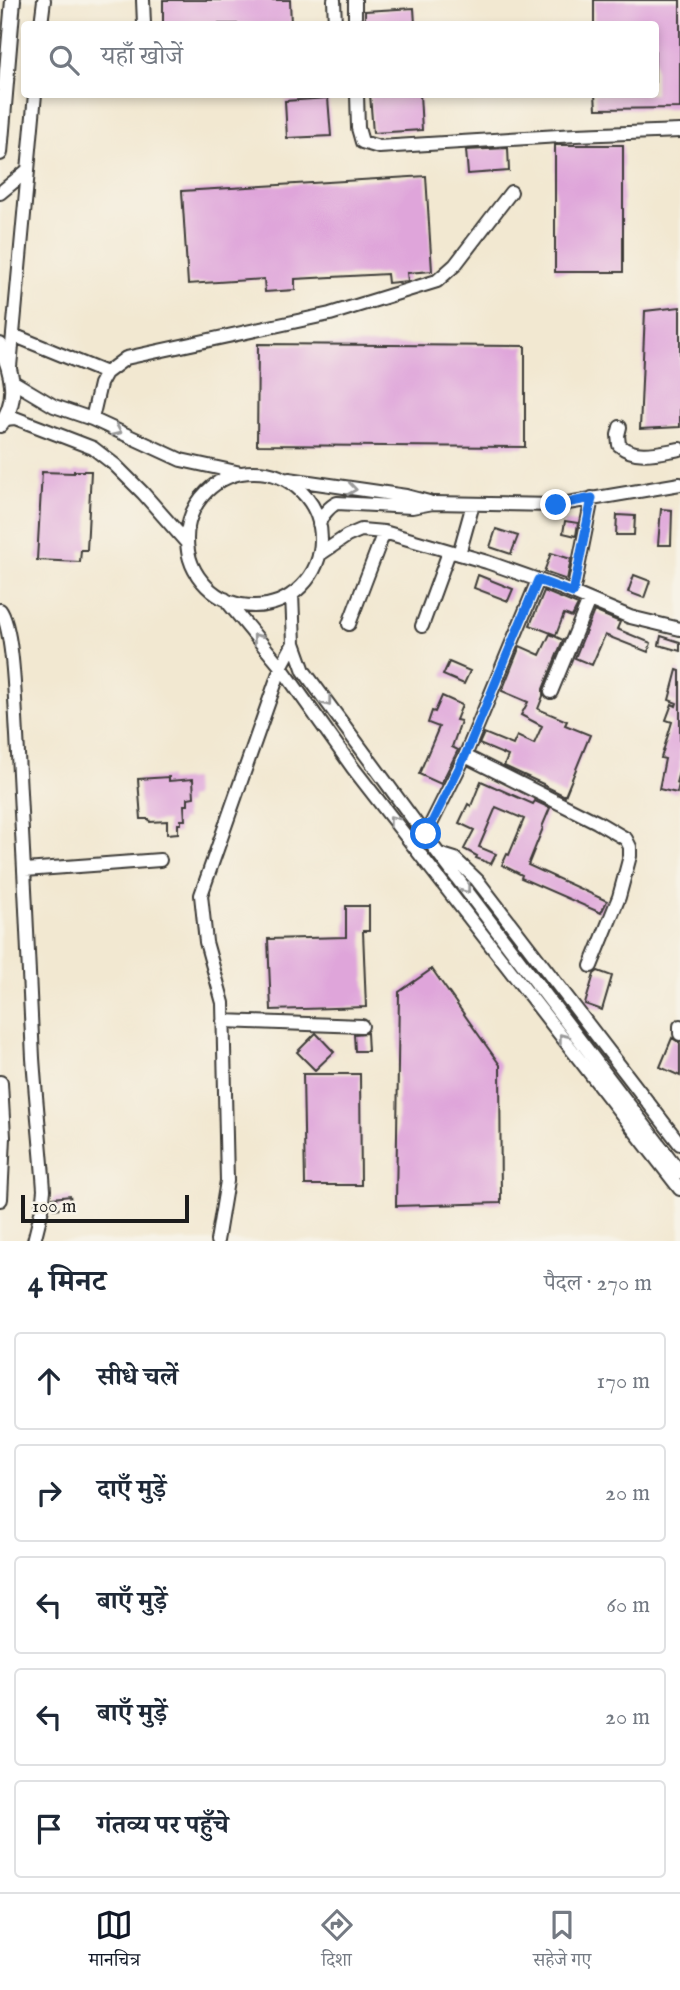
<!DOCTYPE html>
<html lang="hi">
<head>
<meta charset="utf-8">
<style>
  body { margin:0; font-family:"IM FELL English","Noto Serif Devanagari",serif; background:#f2f2f3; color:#1f2937 }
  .scale { position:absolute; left:21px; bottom:18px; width:168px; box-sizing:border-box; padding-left:7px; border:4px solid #1c1c1c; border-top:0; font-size:19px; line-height:24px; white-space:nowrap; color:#1c1c1c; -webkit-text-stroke:5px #f7f3e8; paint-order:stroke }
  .stop { position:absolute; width:21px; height:21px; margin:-16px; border:5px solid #1a73e8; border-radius:50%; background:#fff }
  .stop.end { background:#1a73e8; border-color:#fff; box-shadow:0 2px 7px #0008 }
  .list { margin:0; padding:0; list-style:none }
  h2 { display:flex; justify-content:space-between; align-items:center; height:91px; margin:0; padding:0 28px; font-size:30px }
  h2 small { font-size:23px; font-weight:400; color:#747a83 }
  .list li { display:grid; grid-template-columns:46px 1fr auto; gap:21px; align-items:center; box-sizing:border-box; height:98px; margin:0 14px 14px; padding:0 14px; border:2px solid #e0e1e3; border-radius:7px }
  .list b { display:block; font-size:26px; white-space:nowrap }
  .list em { font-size:23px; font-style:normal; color:#747a83 }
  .icon { flex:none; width:38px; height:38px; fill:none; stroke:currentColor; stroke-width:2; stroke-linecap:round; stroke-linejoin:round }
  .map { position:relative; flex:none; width:680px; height:1241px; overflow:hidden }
  .search { position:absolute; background:#fff; box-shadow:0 4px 10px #0003; left:21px; right:21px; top:21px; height:77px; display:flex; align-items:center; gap:18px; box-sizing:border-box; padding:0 24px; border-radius:7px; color:#747a83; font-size:26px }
  .sheet { height:651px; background:#fff }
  nav { display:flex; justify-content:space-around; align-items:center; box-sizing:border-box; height:98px; border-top:2px solid #e0e1e3; background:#fff; font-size:19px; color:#747a83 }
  nav a { display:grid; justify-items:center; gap:4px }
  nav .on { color:#111827 }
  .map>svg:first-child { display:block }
  .building { fill:#dfa5da }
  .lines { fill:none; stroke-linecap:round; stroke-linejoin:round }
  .minor-casing { stroke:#3c3b37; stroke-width:16 }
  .major-casing { stroke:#3c3b37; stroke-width:18 }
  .minor { stroke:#fff; stroke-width:12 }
  .major { stroke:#fff; stroke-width:14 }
  .oneway { stroke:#999 }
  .route { stroke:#1a73e8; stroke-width:9 }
</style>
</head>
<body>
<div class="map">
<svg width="680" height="1241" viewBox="0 0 680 1241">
  <rect width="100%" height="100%" fill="#f7f3e8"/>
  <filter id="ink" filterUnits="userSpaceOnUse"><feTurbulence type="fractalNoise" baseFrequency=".0143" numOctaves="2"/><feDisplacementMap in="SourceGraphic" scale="14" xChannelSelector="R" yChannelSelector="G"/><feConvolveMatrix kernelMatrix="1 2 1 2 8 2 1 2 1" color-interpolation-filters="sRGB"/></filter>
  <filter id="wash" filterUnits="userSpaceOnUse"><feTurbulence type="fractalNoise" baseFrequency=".00686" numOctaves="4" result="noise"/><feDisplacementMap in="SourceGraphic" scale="28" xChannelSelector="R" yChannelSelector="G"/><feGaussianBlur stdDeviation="1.57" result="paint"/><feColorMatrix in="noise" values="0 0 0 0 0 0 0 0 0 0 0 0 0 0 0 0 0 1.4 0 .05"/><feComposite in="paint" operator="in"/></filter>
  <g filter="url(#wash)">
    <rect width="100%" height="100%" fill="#f2e8d1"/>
    <g id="blocks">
      <path class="building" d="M163 0H290L291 24H163Z
        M594 0H680V108L596 109 595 94H655V24H594Z
        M414 8 415 24H365V11Z
        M370 94H420L422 130 373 133Z
        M328 98 331 136 287 138 285 101Z
        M555 145H623V272H555Z
        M508 148 509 171 468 174 466 150Z
        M426 176 432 271 407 273 408 281 388 283 387 274 295 279V290L265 292 264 279 188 284 182 191Z
        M680 307V427L640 429 645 311Z
        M258 344 525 346V447L257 445Z
        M74 471H91L87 550H81L80 562 37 560 42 472 74 473Z
        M661 509 672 510 671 545H658Z
        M617 515 635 516 634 535H616Z
        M565 521 578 523 576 536 563 533Z
        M496 529 518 536 511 554 490 547Z
        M551 553 571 559 567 580 544 572Z
        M478 575 513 589 508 601 474 588Z
        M634 575 650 581 644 598 628 592Z
        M544 591 578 605 572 617 564 614 556 635 530 625Z
        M594 611 620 622 617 629 651 643 648 652 605 635 592 665 575 658Z
        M550 634 563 640 543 689V696L538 709 567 721 565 725 590 735 565 796 543 785V784L504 766 508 756 479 744 484 733 513 745 517 736 534 744 542 726 521 715 528 702 502 691 520 646 540 655Z
        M661 636 680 642V651L659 645Z
        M449 662 470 671 464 684 443 675Z
        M677 670 680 671V768L676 783 679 784 677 793 659 789 665 759 661 758 672 722 666 720 672 704 676 706 677 703 669 700Z
        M442 696 462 705 456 720 461 721 452 747 458 750 441 784 419 774 439 727 428 723 432 711 435 712Z
        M169 777V781L193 779 194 797 188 798V805H184L185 820H181V824H178V833L167 834V821L150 822 149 819H141L138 779Z
        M481 781 533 804 535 801 550 808 542 827 543 828 528 865 607 901 601 913 521 878 522 875 502 865 507 854 509 855 524 819 496 807 479 847 496 854 491 864 476 858 477 856 464 849 474 830 459 823 468 804 471 806Z
        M346 906H369V931H363L366 1007 271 1010 268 939 346 937Z
        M432 969 500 1065 501 1203 396 1206 399 992Z
        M598 971 612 976 602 1010 585 1004 594 974Z
        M316 1033 334 1052 315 1070 297 1052Z
        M367 1033 368 1051H355L354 1034Z
        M672 1038 680 1043V1076L660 1067Z
        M303 1074H360L361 1185H305Z
        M70 1196 72 1206 54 1209 53 1198Z"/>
    </g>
  </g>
  <g filter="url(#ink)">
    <use href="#blocks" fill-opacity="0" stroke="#3c3b37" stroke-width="2"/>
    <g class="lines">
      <g class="minor-casing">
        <path id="minor" d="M143 0 144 24
          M334 0 335 24
          M355 0V24
          M41 24 44 0
          M357 94 358 128 362 142 379 147 576 135 680 131
          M0 193 28 170
          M13 335 106 373
          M10 367 35 94
          M12 381 54 406 92 419 181 460 241 473
          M5 419 15 418 93 448 115 465 143 493 187 543
          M92 419 100 384 106 373 126 358 330 314 437 281 455 265 511 192
          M620 427 618 435 619 445C636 460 660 452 680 449
          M187 539a67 67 0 1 1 134 0a67 67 0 1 1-134 0Z
          M289 479 406 496 429 502
          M319 524C321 516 330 506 337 503L412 507 433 503 556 505 680 484
          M459 554 473 504
          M319 555 347 536 361 530 384 532 487 562 561 588 630 617 680 629
          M573 593 592 498
          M292 594 294 643 304 671 438 853 680 1172
          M225 599 281 667 353 768 680 1189
          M0 610C14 628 15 709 17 735 23 843 28 950 33 1058 36 1102 41 1146 44 1190L42 1209 34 1241
          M349 624 384 532
          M422 626 449 552
          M551 692 589 600
          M465 756 597 822 626 839 630 847V856L619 897 591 966
          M426 834 465 756 538 580
          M439 854 455 859 477 880 680 1144
          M25 870 160 860
          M223 1021 362 1026
          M680 1026V1034
          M217 1241 227 1181 223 1003 206 942 201 895 281 667 294 643"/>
      </g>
      <g class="major-casing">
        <path id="major" d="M0 153 13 0
          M0 345C12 371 20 400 0 425
          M0 1083 3 1137 0 1199"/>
      </g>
      <use href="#minor" class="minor"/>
      <use href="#major" class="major"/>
    </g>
    <defs><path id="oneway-chevron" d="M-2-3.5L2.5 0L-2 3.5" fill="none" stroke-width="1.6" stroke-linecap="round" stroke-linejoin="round" transform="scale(1.75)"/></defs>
    <g class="oneway">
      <use href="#oneway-chevron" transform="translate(117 431) rotate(24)"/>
      <use href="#oneway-chevron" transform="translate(352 489) rotate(8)"/>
      <use href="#oneway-chevron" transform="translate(257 638) rotate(-129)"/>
      <use href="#oneway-chevron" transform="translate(327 702) rotate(53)"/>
      <use href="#oneway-chevron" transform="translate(393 820) rotate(-128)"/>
      <use href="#oneway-chevron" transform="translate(466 889) rotate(53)"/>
      <use href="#oneway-chevron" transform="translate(563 1038) rotate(-128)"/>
    </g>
  </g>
  <g class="lines" filter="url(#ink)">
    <path class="route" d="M426 834 465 756 538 580 573 593 592 498 556 505"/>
  </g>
</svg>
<div class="scale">100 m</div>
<div class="stop" style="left:426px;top:834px"></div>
<div class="stop end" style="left:556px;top:505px"></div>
<div class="search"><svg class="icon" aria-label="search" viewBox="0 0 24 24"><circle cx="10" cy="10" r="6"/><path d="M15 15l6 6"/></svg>यहाँ खोजें</div>
</div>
<section class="sheet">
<h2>4 मिनट<small>पैदल · 270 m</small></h2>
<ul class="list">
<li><svg class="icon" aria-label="ahead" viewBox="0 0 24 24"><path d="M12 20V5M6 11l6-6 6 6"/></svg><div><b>सीधे चलें</b></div><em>170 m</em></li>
<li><svg class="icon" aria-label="right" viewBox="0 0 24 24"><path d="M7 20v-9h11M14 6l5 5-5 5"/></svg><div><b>दाएँ मुड़ें</b></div><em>20 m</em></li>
<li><svg class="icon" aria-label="left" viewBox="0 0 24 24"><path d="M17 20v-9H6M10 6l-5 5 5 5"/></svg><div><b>बाएँ मुड़ें</b></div><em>60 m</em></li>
<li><svg class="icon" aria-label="left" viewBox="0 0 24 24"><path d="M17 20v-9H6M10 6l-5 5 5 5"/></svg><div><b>बाएँ मुड़ें</b></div><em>20 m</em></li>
<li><svg class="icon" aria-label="arrive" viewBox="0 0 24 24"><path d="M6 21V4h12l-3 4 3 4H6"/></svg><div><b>गंतव्य पर पहुँचे</b></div></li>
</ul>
</section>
<nav>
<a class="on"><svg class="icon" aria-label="map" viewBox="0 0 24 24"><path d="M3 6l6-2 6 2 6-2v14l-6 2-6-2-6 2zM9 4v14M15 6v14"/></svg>मानचित्र</a>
<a><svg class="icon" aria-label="directions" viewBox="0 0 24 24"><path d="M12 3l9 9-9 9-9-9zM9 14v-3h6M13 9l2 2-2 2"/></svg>दिशा</a>
<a><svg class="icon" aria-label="saved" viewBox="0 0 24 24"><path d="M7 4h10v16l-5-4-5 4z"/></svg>सहेजे गए</a>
</nav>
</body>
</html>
